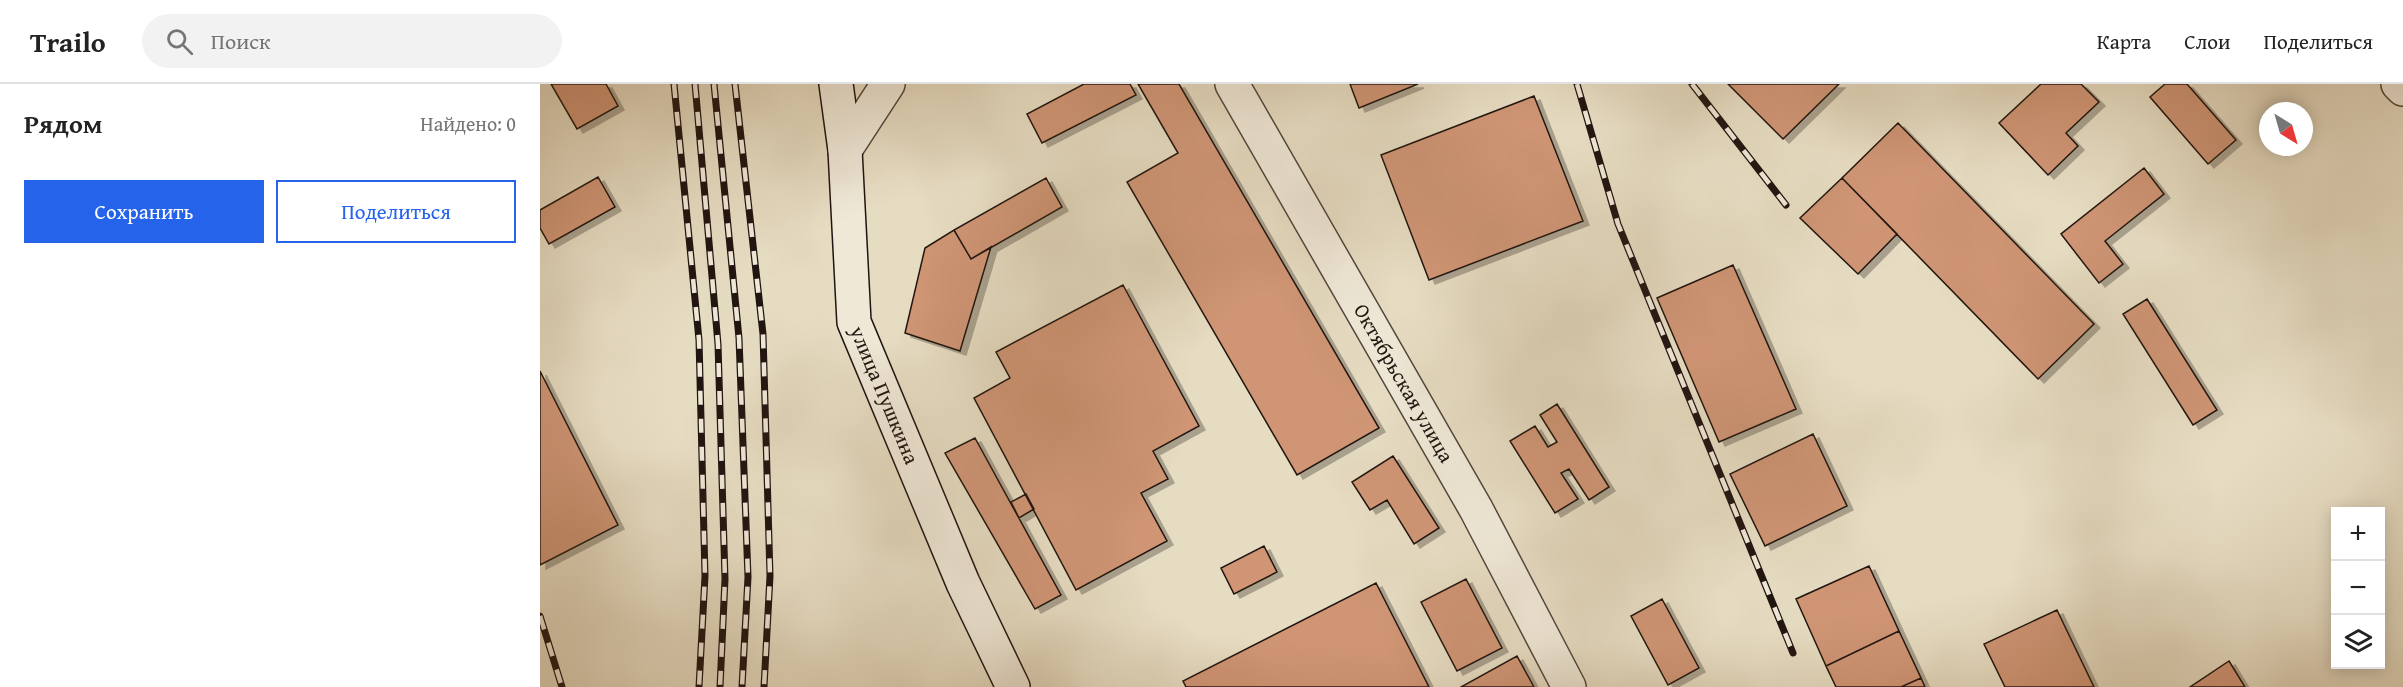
<!DOCTYPE html>
<html lang="ru">
<head>
<meta charset="utf-8">
<style>
  body { margin:0; font-family:"Gentium Book Plus",serif; background:#f2f2f2; color:#222 }
  .controls { position:absolute; right:18px; bottom:18px; display:grid; overflow:hidden; border-radius:0px; box-shadow:0 3px 15px #0003 }
  .controls button { width:54px; height:54px; display:grid; place-items:center; padding:0; border:0; border-bottom:2px solid #e0e0e0; background:#fff; color:#222; font:30px sans-serif }
  .compass { position:absolute; left:1719px; top:18px; width:54px; height:54px; border-radius:50%; background:#fff; box-shadow:0 3px 15px #0003; rotate:143deg }
  .list { margin:0; padding:0; list-style:none }
  h2 { display:flex; justify-content:space-between; align-items:center; height:78px; margin:0; padding:0 24px; font-size:26px }
  h2 small { font-size:20px; font-weight:400; color:#767676 }
  .actions { display:flex; gap:12px; padding:18px 24px }
  .actions a { flex:1; padding:14px 0; border:2px solid #2563eb; border-radius:0px; text-align:center; font-size:21px; color:#2563eb }
  .actions .main { background:#2563eb; color:#fff }
  .icon { flex:none; width:33px; height:33px; fill:none; stroke:currentColor; stroke-width:2; stroke-linecap:round; stroke-linejoin:round }
  .map { position:relative; flex:none; width:1863px; height:603px; overflow:hidden }
  header { display:flex; align-items:center; gap:36px; box-sizing:border-box; height:84px; padding:0 30px; background:#fff; border-bottom:2px solid #e0e0e0 }
  header strong { font-size:28px }
  nav { display:flex; gap:33px; margin-inline-start:auto; font-size:21px }
  .search { width:420px; height:54px; background:#f2f2f2; display:flex; align-items:center; gap:15px; box-sizing:border-box; padding:0 21px; border-radius:33px; color:#767676; font-size:22px }
  main { display:flex }
  aside { flex:1; background:#fff }
  .map>svg:first-child { display:block }
  .building { fill:#cf9574; stroke:#211511; stroke-width:1.5; filter:url(#shadow) }
  .lines { fill:none; stroke-linecap:round; stroke-linejoin:round }
  .street-casing { stroke:#52473d; stroke-width:36 }
  .secondary-casing { stroke:#211511; stroke-width:36 }
  .street { stroke:#efe8d7; stroke-width:33 }
  .secondary { stroke:#efe8d7; stroke-width:33 }
  .rail-casing { stroke:#211511; stroke-width:7 }
  .rail { stroke:#efe8d7; stroke-width:4.5; stroke-dasharray:14; stroke-linecap:butt }
  .labels { text-anchor:middle; stroke-width:4.5; stroke-linejoin:round; paint-order:stroke }
  .street-label { font-size:21px; fill:#211511; stroke:#efe8d7 }
</style>
</head>
<body>
<header>
<strong>Trailo</strong>
<div class="search"><svg class="icon" aria-label="search" viewBox="0 0 24 24"><circle cx="10" cy="10" r="6"/><path d="M15 15l6 6"/></svg>Поиск</div>
<nav><a>Карта</a><a>Слои</a><a>Поделиться</a></nav>
</header>
<main>
<aside>
<h2>Рядом<small>Найдено: 0</small></h2>
<ul class="list">
</ul>
<div class="actions"><a class="main">Сохранить</a><a>Поделиться</a></div>
</aside>
<div class="map">
<svg width="1863" height="603" viewBox="0 0 1863 603">
  <defs>
    <filter id="shadow"><feDropShadow dx="6" dy="4" stdDeviation="0" flood-color="#0004"/></filter>
  </defs>
  <rect width="100%" height="100%" fill="#e6dcc2"/>
  <filter id="stains"><feTurbulence type="fractalNoise" baseFrequency=".00333" numOctaves="4"/><feColorMatrix values="0 0 0 0 .2 0 0 0 0 .09 0 0 0 0 .02 0 0 0 .5 -.17"/></filter>
  <radialGradient id="worn" r=".72"><stop offset=".6" stop-color="#630" stop-opacity="0"/><stop offset="1" stop-color="#630" stop-opacity=".3"/></radialGradient>
  <path class="building" d="M11 0H66L78 22 37 45Z
    M544 0H590L596 11 502 59 487 30Z
    M598 0H639L839 344 757 391 587 98 638 69Z
    M810 0H878L819 24Z
    M1188 0H1299L1243 55Z
    M1501 0H1541L1559 18 1526 49 1538 62 1508 91 1459 39Z
    M1625 0H1647L1696 56 1668 80 1610 13Z
    M994 12 1043 137 889 196 841 71Z
    M1358 39 1554 240 1498 295 1302 94Z
    M1604 84 1624 110 1565 157 1583 180 1559 199 1521 150Z
    M58 93 75 123 9 160 0 144V126Z
    M506 94 522 123 431 175 414 146Z
    M1302 94 1357 150 1318 190 1260 134Z
    M414 146 431 175 451 163 420 267 365 249 385 164Z
    M1193 181 1256 325 1179 358 1117 214Z
    M583 201 659 342 613 367 628 395 601 409 627 457 536 506 434 314 470 294 456 268Z
    M1607 215 1677 326 1653 341 1583 230Z
    M0 287 78 441 0 481Z
    M1017 320 1069 403 1049 416 1029 385 1021 389 1038 415 1015 429 970 357 995 342 1008 363 1017 358 1000 331Z
    M1273 350 1307 422 1225 462 1190 390Z
    M435 354 521 511 495 525 405 369Z
    M853 372 899 444 874 460 847 416 830 426 812 398Z
    M486 410 494 425 479 434 471 418Z
    M724 462 737 488 694 510 681 484Z
    M1329 482 1359 547 1286 582 1256 515Z
    M926 495 962 564 917 587 881 518Z
    M836 499 889 603H646L643 597Z
    M1122 515 1159 584 1128 601 1091 532Z
    M1517 526 1554 603H1465L1444 560Z
    M1359 547 1381 594 1361 603H1296L1286 582Z
    M977 572 994 603H921Z
    M1689 577 1705 603H1650Z
    M1381 594 1385 603H1361Z"/>
  <g class="lines">
    <g class="street-casing">
      <g id="street">
        <path id="s1" d="M692 0 936 425 1029 603"/>
        <path d="M1858 0 1863 5"/>
        <path d="M305 66 348 0"/>
      </g>
    </g>
    <g class="secondary-casing">
      <g id="secondary">
        <path id="s2" d="M296 0 305 66 314 238 423 499 473 603"/>
      </g>
    </g>
    <use href="#street" class="street"/>
    <use href="#secondary" class="secondary"/>
    <g class="rail-casing">
      <path id="rail" d="M134 0 159 256 165 492 159 603
        M155 0 178 260 185 495 180 603
        M174 0 199 254 208 493 202 603
        M195 0 223 250 230 492 224 603
        M1037 0 1078 140 1253 569
        M1152 0 1246 121
        M0 532 22 603"/>
    </g>
    <use href="#rail" class="rail"/>
  </g>
  <g class="labels">
    <g class="street-label">
      <text dy="7" stroke="none"><textPath href="#s1" startOffset="345">Октябрьская улица</textPath></text>
      <text dy="7" stroke="none"><textPath href="#s2" startOffset="318">улица Пушкина</textPath></text>
    </g>
  </g>
  <rect width="100%" height="100%" filter="url(#stains)"/>
  <rect width="100%" height="100%" fill="url(#worn)"/>
</svg>
<div class="controls">
<button>+</button>
<button>−</button>
<button><svg class="icon" aria-label="layers" viewBox="0 0 24 24"><path d="M12 4l9 5-9 5-9-5zM3 14l9 5 9-5"/></svg></button>
</div>
<svg class="compass" viewBox="-18 -18 36 36"><path d="M0-13l5 13h-10z" fill="#e53935"/><path d="M0 13l5-13h-10z" fill="#767676"/></svg>
</div>
</main>
</body>
</html>
